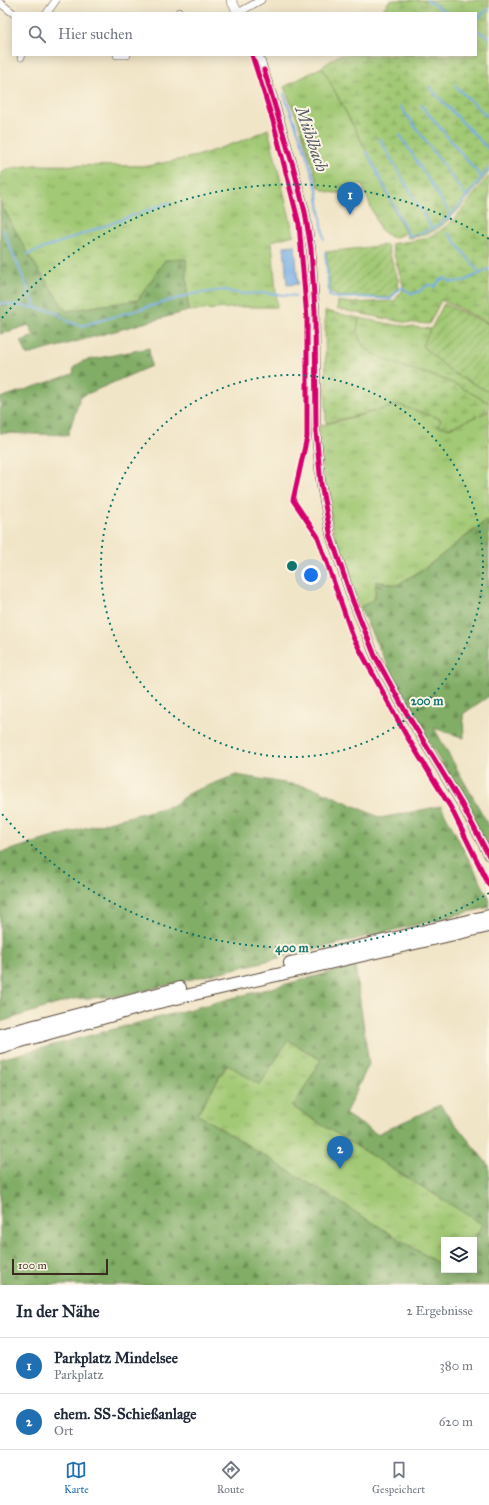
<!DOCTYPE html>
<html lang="de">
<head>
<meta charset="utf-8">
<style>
  body { margin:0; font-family:"IM FELL Great Primer",serif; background:#f6f6f7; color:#1f2937 }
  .controls { position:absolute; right:12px; bottom:12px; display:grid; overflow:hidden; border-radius:0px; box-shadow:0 2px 10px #0003 }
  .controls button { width:36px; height:36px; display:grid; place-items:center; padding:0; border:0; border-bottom:1px solid #e0e1e3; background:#fff; color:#1f2937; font:20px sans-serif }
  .scale { position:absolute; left:12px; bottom:10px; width:96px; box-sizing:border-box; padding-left:4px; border:2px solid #3b2a1e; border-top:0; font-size:11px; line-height:14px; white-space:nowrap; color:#3b2a1e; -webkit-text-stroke:3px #fcf5e5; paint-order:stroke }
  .you { position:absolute; left:311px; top:575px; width:14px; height:14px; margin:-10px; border:3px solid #fff; border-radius:50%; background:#1a73e8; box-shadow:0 0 0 6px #1a73e833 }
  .badge { display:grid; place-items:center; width:26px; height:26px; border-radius:50%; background:#1f6fb2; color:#fff; font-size:13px; font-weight:700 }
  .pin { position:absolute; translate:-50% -33px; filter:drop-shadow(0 1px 2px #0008) }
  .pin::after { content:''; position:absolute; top:21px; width:14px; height:12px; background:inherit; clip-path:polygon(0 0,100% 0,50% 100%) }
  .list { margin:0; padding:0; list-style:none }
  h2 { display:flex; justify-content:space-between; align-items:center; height:52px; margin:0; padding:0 16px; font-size:17px }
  h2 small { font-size:13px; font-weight:400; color:#747a83 }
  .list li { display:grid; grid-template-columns:26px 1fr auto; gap:12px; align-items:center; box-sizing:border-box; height:56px; padding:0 16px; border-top:1px solid #e0e1e3 }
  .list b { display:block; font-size:15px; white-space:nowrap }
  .list p { margin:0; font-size:13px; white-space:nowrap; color:#747a83 }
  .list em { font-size:13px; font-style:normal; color:#747a83 }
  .icon { flex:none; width:22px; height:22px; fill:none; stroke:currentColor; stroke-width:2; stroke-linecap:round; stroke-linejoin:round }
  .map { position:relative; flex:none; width:489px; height:1285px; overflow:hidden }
  .search { position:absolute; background:#fff; box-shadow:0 2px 10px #0003; left:12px; right:12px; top:12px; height:44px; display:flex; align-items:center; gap:10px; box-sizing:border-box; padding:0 14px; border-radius:0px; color:#747a83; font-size:15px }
  .sheet { height:164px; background:#fff }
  nav { display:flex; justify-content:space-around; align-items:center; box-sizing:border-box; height:56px; border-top:1px solid #e0e1e3; background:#fff; font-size:11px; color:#747a83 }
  nav a { display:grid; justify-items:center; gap:2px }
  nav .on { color:#1f6fb2 }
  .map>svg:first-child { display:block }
  .grass { fill:url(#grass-tufts); stroke:#6e7a49 }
  .forest { fill:url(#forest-firs); stroke:#5e6c42; fill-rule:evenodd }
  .wetland { fill:url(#wetland-marsh); stroke:#6e7a49 }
  .garden { fill:url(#garden-furrows); stroke:#6e7a49 }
  .water { fill:#77aee6; stroke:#596c82 }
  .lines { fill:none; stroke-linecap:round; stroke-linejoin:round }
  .stream { stroke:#77aee6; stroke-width:2 }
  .minor-casing { stroke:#564637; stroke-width:8 }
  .tertiary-casing { stroke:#564637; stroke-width:10 }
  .trunk-casing { stroke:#564637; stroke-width:14 }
  .minor { stroke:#fff; stroke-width:7 }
  .tertiary { stroke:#fff; stroke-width:9 }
  .trunk { stroke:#fff; stroke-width:12 }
  .cycleway-casing { stroke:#fcf5e5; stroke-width:8 }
  .cycleway { stroke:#d6006c; stroke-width:5 }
  .ring { fill:none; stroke:#0f766e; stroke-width:2; stroke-dasharray:2 4 }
  .labels { text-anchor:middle; stroke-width:4; stroke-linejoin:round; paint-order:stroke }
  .water-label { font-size:17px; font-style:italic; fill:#505864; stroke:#fcf5e5 }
  .centre { fill:#0f766e; stroke:#fcf5e5; stroke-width:2 }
  .ring-label { font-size:12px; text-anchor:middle; font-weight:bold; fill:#0f766e; stroke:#fcf5e5; stroke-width:4; stroke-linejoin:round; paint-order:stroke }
</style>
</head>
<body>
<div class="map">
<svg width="489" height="1285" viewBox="0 0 489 1285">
  <defs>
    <pattern id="grass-tufts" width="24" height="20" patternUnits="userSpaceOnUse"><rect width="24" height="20" fill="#a2c974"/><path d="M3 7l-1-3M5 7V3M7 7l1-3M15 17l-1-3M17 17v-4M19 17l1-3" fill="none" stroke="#85a35f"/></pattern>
    <pattern id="forest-firs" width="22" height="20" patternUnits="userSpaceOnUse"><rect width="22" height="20" fill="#81ad66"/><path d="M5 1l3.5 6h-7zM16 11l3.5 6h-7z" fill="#6b8d53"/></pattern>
    <pattern id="wetland-marsh" width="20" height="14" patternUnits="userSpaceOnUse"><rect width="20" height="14" fill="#a2c974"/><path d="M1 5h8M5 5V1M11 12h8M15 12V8" fill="none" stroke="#85a35f"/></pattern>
    <pattern id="garden-furrows" width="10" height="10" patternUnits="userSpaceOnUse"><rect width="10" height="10" fill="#a2c974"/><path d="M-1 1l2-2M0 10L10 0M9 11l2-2" fill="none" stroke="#85a35f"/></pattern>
  </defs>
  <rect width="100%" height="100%" fill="#fcf5e5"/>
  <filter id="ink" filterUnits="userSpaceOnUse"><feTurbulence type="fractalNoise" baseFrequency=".025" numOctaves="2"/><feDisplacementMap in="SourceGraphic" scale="8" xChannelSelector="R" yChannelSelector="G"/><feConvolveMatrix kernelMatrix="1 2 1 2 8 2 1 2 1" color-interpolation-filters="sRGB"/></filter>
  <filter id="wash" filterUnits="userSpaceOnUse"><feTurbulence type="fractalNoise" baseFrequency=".012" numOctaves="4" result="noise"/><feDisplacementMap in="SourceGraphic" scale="16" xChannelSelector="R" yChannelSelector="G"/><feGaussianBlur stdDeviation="0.9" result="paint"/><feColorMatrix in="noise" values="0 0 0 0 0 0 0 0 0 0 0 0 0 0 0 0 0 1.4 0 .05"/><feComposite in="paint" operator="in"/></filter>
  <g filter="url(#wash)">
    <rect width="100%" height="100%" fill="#f1e5c7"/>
    <path class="grass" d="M427 0H489V8L476 20V13H448Z
      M322 67 366 150 405 231 404 234 395 237H390L380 229 361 183C353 195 330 196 319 187L298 120 284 87Z
      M268 129 294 235 272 241 277 307H243L188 311 186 259 165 260 138 300 66 311 28 254 0 202V175L6 169 34 165 148 166 197 156 244 140Z
      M359 318 395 325 431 329 422 346 453 373 489 392V403C476 396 462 387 448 381 428 373 373 361 362 344 356 336 357 327 359 318Z
      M399 405 441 419 449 428 489 411V518L425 568 397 585 376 581 375 598 360 608C345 567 329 525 324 481 321 463 321 444 319 426Z
      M288 1040 321 1060 293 1107 483 1224 473 1240H444V1267L197 1114 228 1064 260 1084Z"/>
    <path class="forest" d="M0 202 28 254 66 311 138 300 165 260 186 259 188 311 27 355 21 341 34 336 29 325 0 334Z
      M149 348 151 366 80 397 68 435 0 433V398L73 374 74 367 83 361Z
      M489 519V696L463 714 464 738 434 728 489 826V849C446 769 397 691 360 608L375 598 376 581 397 585 425 568Z
      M236 775 315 788 381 818 441 806 489 898V907L122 996 73 999 0 1022V853L77 830 174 805 189 793Z
      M355 966 369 1064 345 1114 377 1134 440 1105 489 1166V1285H0V1059ZM288 1040 321 1060 293 1107 482 1224 473 1240H474V1270H454L453 1272 449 1270H444V1267L197 1114 227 1064 260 1085Z"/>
    <path class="wetland" d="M390 0H427L448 13H380Z
      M489 8V172L460 208 444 224 434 231 419 236 408 238 366 150 322 67 339 55H476V20Z
      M489 176V323L441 300 429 324 403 322 337 309 338 301 352 303 394 301 403 290V285L391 244C401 242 412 242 422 239 454 230 468 199 489 176Z
      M325 311 359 318C357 327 356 336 362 344 373 361 428 373 448 381 462 387 476 396 489 403V411L449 428 438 426 441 419 399 405 326 423Z"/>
    <path class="garden" d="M387 245 398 280 397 290 389 298 339 297 330 291 326 252Z
      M444 304 489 324V392L453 373 422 346Z"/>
    <path class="water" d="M295 245 298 284 287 285 284 246Z"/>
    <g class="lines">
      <path class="stream" d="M427 0 448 13
        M476 20 489 8
        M476 30 489 37
        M455 86 489 118
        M429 87 489 150
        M284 94 304 147 317 189 324 239
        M421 105 481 177
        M400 106 466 196
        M400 135 451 215
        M379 138 432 229
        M367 152 409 236C417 234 426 232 433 228 457 215 471 188 489 169
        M3 230 36 308 54 311 69 322 81 326 193 294 225 290 232 292 245 294 263 293 296 296
        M448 233 480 273
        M325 252 329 292 332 297
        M28 254 170 202
        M329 296 339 298 360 297 390 299 399 289 403 288 412 294 420 291 429 284 434 287 440 280 445 278 451 282 464 281 489 269
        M0 303 36 308"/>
    </g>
  </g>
  <g filter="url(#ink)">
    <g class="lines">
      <g class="minor-casing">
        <path id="minor" d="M0 3 13 13
          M179 12V13
          M47 13 56 0
          M238 13 261 0
          M117 55H127
          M21 57 22 55"/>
      </g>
      <g class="tertiary-casing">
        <path id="tertiary" d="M231 0 238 13
          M258 55 272 95 293 166 305 212 311 249 315 312 316 432 321 484 331 537 352 599 375 656 404 709 461 803 489 856"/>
      </g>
      <g class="trunk-casing">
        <path id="trunk" d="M290 963 489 916
          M0 1035 180 988
          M0 1047 155 1003 489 926"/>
      </g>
      <use href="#minor" class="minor"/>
      <use href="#tertiary" class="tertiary"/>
      <use href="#trunk" class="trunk"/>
      <g class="cycleway-casing">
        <path id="cycleway" d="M252 55 273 121 299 224 307 318V437L293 500 318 537 353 637 406 735 451 808 489 885
          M264 70 293 166 305 212 311 249 315 312 316 432 321 484 331 537 352 599 375 656 404 709 461 803 489 856"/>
      </g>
      <use href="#cycleway" class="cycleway"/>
    </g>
  </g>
  <g class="ring">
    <circle cx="292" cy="566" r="191"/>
    <path d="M489 893A382 382 0 0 1 2 814M2 318A382 382 0 0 1 489 239"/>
  </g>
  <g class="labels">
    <g class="water-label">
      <text transform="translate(312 139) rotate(71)" y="6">Mühlbach</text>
    </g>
  </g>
  <circle cx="292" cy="566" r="6" class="centre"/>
  <g class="ring-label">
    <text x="427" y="705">200 m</text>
    <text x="292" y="952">400 m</text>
  </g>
</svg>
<div class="controls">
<button><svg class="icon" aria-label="layers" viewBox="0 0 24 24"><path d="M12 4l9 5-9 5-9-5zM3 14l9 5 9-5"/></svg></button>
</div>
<div class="scale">100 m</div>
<div class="you"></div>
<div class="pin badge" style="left:350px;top:215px">1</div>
<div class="pin badge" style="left:340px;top:1169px">2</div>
<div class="search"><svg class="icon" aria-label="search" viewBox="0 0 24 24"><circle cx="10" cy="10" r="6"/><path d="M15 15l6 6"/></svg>Hier suchen</div>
</div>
<section class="sheet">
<h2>In der Nähe<small>2 Ergebnisse</small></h2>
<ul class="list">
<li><span class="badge">1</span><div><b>Parkplatz Mindelsee</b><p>Parkplatz</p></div><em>380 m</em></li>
<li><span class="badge">2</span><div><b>ehem. SS-Schießanlage</b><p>Ort</p></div><em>620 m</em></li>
</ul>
</section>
<nav>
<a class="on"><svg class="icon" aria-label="map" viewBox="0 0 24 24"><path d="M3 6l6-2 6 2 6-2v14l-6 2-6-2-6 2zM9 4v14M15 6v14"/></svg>Karte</a>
<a><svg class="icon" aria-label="directions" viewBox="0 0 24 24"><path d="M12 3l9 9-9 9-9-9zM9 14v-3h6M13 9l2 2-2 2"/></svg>Route</a>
<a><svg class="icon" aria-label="saved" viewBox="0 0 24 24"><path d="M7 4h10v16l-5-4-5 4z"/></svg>Gespeichert</a>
</nav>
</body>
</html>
